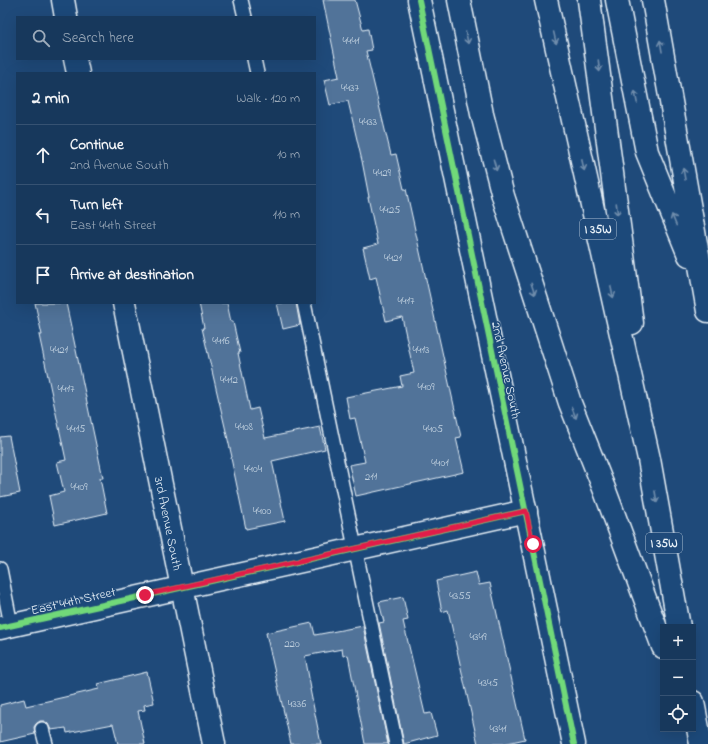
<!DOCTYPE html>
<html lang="en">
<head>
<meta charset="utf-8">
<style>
  body { margin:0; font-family:"Indie Flower",sans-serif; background:#203f62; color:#f1f3f6 }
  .controls { position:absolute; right:12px; bottom:12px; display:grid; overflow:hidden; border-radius:0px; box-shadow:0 4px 16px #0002 }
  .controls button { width:36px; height:36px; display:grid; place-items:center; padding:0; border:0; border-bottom:1px solid #365272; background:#17385c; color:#f1f3f6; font:20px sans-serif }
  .stop { position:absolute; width:12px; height:12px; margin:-9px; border:3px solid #e11d48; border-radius:50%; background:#fff }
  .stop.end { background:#e11d48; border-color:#fff; box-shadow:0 1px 4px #0008 }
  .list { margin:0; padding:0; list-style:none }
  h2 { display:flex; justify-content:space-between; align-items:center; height:52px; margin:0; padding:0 16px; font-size:17px }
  h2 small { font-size:13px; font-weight:400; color:#9eacbb }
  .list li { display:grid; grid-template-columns:26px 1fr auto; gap:12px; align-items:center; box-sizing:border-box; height:60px; padding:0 16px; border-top:1px solid #365272 }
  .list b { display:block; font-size:15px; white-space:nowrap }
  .list p { margin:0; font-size:13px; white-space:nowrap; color:#9eacbb }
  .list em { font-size:13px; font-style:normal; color:#9eacbb }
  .icon { flex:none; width:22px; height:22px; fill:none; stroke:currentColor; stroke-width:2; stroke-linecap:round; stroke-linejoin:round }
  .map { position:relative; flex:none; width:708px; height:744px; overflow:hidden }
  .search { position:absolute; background:#17385c; box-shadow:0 4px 16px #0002; left:16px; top:16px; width:300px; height:44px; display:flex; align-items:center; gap:10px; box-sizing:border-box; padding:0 14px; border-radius:0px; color:#9eacbb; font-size:15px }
  .panel { position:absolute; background:#17385c; box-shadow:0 4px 16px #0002; left:16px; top:72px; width:300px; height:232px; border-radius:0px }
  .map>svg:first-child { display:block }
  .building { fill:#517399; stroke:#e8f1f8 }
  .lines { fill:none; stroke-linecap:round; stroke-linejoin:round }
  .service-casing { stroke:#e8f1f8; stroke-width:16 }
  .minor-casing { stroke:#e8f1f8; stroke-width:25 }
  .motorway-casing { stroke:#e8f1f8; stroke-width:25 }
  .service { stroke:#1f4a7a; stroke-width:13 }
  .minor { stroke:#1f4a7a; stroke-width:22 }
  .motorway { stroke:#1f4a7a; stroke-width:22 }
  .cycleway-casing { stroke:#1f4a7a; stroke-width:8 }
  .cycleway { stroke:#71d979; stroke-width:6 }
  .oneway { stroke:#6f8dac }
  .route { stroke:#e11d48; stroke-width:5 }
  .labels { text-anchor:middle; stroke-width:3; stroke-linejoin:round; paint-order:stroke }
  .number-label { font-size:11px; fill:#c2d2e0 }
  .shield { fill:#1f4a7a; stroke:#acbfd2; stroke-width:1 }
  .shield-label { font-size:12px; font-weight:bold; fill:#e8f1f8 }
  .street-label { font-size:13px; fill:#e8f1f8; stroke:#1f4a7a }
</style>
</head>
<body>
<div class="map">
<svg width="708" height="744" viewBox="0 0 708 744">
  <rect width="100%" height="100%" fill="#1f4a7a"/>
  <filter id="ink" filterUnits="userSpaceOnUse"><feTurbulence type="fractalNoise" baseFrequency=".025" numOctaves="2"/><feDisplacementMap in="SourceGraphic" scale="8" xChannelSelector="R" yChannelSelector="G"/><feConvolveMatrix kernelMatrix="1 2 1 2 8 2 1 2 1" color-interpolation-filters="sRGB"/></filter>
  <g filter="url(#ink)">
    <path class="building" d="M323 0H355L363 30 368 29 372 50 366 51 391 155 396 154 404 189H406L461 437 456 438 464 472 356 496 349 465 365 462 355 418 350 419 346 397 402 386 400 376 414 373 402 317 386 321 376 277 370 279 363 248 378 244 368 197H369L362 161 348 101 330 105 324 80 339 77Z
      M35 303H66L103 478H100L107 513 55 525 49 496 64 492 57 462 66 460 39 335H42Z
      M199 303H227L231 322H233L240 353H238L250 410 258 408 265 438 320 427 325 449 272 461 285 521 246 529 231 458 232 457 202 328H204Z
      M277 303H296L300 325 283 329Z
      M9 436 20 493 0 497V437Z
      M476 572 479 585 490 583 525 739 503 744H478L448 610 442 612 436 581Z
      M403 597 408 620 403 621 425 714 431 713 437 735 404 744 379 623 384 622 379 602Z
      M312 623 315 635 363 626 388 744H365L348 655 343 656 342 649 305 656 311 689H310L321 744H291L266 633Z
      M147 672 154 703 144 705 145 710 138 711 145 744H118L113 724 67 733 66 728 51 730 48 724 44 721H40L36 724 34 727 35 734 0 742V705L24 699 26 706 99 689 98 684Z"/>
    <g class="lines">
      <g class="service-casing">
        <path id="service" d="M241 0 245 17
          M254 59 257 73
          M304 303 396 744
          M0 569 11 625
          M42 729 46 744"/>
      </g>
      <g class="minor-casing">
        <g id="minor">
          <path d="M63 0 66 17"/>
          <path d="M419 0 574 744"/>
          <path d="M75 59 78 73"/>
          <path id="s1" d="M124 303 214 744"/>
          <path d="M0 628 526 511"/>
        </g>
      </g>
      <g class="motorway-casing">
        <path id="motorway" d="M459 0 482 114 503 196 570 403 605 491 663 647
          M546 0 649 459 679 627
          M589 0 632 323
          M617 0 647 152 689 255
          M653 0 708 311
          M693 702 701 744"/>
      </g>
      <use href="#service" class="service"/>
      <use href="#minor" class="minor"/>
      <use href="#motorway" class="motorway"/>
      <g class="cycleway-casing">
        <path id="cycleway" d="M419 0 574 744
          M0 628 526 511"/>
      </g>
      <use href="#cycleway" class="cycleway"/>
    </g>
    <defs><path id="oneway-shaft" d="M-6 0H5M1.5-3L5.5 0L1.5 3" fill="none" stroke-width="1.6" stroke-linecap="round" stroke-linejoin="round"/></defs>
    <g class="oneway">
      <use href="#oneway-shaft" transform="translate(467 38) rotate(79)"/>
      <use href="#oneway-shaft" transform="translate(555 38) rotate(77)"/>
      <use href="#oneway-shaft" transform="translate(661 46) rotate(-100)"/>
      <use href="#oneway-shaft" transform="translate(599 66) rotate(83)"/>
      <use href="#oneway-shaft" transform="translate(636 97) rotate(-101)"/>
      <use href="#oneway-shaft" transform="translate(495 165) rotate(75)"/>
      <use href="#oneway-shaft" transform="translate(583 165) rotate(77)"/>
      <use href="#oneway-shaft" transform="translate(684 174) rotate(-100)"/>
      <use href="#oneway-shaft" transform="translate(617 209) rotate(83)"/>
      <use href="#oneway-shaft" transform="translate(674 220) rotate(-112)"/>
      <use href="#oneway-shaft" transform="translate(533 289) rotate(72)"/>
      <use href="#oneway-shaft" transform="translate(612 292) rotate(77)"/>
      <use href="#oneway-shaft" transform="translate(574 413) rotate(68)"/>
      <use href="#oneway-shaft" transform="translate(656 497) rotate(80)"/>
    </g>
  </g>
  <g class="lines" filter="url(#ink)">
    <path class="route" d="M145 595 526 511 533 544"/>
  </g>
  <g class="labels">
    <g class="number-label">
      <text x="351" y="44">4441</text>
      <text x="350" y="91">4437</text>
      <text x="368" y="125">4433</text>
      <text x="382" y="176">4429</text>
      <text x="390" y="213">4425</text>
      <text x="393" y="261">4421</text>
      <text x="406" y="304">4417</text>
      <text x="221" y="344">4416</text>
      <text x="59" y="353">4421</text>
      <text x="421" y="353">4413</text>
      <text x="229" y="383">4412</text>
      <text x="426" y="390">4409</text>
      <text x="66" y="392">4417</text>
      <text x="244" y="430">4408</text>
      <text x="76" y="432">4415</text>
      <text x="433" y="432">4405</text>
      <text x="440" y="466">4401</text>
      <text x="253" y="472">4404</text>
      <text x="371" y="480">211</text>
      <text x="79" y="490">4409</text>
      <text x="262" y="514">4400</text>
      <text x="460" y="599">4355</text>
      <text x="478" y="640">4349</text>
      <text x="292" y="647">220</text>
      <text x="488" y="686">4345</text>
      <text x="297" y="707">4336</text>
      <text x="498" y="732">4341</text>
    </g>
    <g class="shield">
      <rect x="580" y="219" width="36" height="20" rx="3"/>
      <rect x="646" y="533" width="36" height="20" rx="3"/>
    </g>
    <g class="shield-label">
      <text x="598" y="233">I 35W</text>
      <text x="664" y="547">I 35W</text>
    </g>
    <g class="street-label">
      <text transform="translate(507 370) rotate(78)" y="5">2nd Avenue South</text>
      <text dy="5" stroke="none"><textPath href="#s1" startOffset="225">3rd Avenue South</textPath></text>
      <text transform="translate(73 600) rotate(-13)" y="5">East 44th Street</text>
    </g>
  </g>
</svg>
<div class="controls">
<button>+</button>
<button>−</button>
<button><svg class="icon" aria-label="locate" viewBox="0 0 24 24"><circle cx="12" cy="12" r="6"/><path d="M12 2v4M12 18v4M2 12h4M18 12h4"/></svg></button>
</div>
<div class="stop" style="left:533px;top:544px"></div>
<div class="stop end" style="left:145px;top:595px"></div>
<div class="search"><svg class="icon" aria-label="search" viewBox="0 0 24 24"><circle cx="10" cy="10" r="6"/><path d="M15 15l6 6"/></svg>Search here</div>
<section class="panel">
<h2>2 min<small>Walk · 120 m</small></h2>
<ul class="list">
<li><svg class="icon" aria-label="ahead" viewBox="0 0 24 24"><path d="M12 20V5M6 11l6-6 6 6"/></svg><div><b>Continue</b><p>2nd Avenue South</p></div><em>10 m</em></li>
<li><svg class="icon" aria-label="left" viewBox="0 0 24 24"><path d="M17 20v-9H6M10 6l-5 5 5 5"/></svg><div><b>Turn left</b><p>East 44th Street</p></div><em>110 m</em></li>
<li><svg class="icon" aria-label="arrive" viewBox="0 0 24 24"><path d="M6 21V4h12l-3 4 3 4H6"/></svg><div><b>Arrive at destination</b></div></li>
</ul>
</section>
</div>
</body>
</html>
